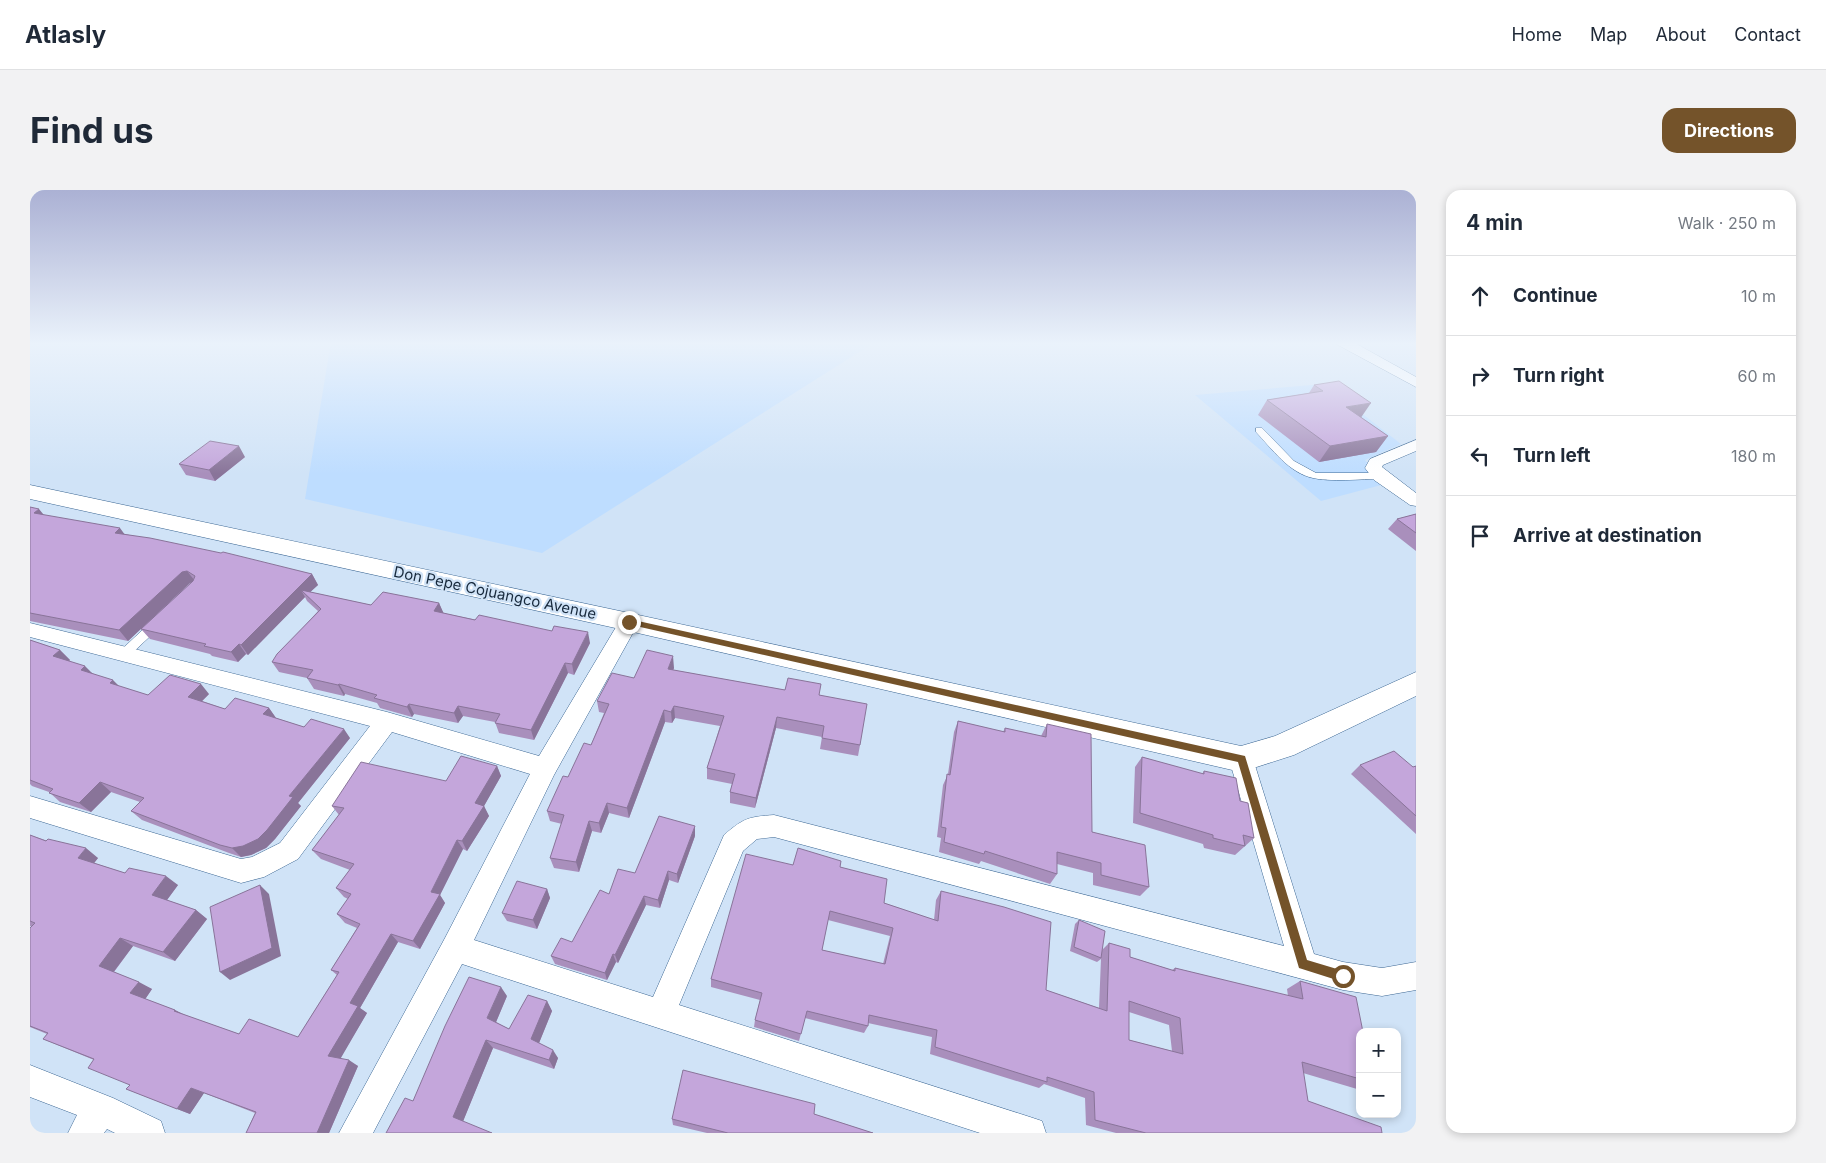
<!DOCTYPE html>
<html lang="en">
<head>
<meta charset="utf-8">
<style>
  body { margin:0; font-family:Inter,sans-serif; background:#f2f2f3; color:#1f2937 }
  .controls { position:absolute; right:15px; bottom:15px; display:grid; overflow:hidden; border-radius:10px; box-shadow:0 2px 8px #0003 }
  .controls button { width:45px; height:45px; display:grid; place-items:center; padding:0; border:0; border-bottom:1px solid #e0e1e3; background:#fff; color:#1f2937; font:25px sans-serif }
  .stop { position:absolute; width:15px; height:15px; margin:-11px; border:4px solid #74532a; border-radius:50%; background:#fff }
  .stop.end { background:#74532a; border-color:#fff; box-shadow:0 1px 5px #0008 }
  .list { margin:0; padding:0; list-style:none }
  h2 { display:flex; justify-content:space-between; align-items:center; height:65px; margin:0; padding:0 20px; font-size:21px }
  h2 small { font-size:16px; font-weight:400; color:#747a83 }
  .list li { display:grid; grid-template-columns:32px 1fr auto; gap:15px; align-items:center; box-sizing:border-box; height:80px; padding:0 20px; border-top:1px solid #e0e1e3 }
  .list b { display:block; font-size:19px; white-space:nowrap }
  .list em { font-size:16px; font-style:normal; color:#747a83 }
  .icon { flex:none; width:28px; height:28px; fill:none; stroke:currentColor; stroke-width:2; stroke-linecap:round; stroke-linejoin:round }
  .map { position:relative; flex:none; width:1386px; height:943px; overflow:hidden; border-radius:15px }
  header { display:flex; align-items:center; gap:30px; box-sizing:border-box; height:70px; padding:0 25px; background:#fff; border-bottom:1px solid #e0e1e3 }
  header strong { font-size:24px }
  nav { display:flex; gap:28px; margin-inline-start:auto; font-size:18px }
  .intro { display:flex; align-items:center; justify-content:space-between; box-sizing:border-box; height:120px; padding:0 30px }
  h1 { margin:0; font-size:35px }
  .button { padding:12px 22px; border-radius:15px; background:#74532a; color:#fff; font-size:18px; font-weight:700 }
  main { display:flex; gap:30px; padding:0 30px }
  aside { flex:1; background:#fff; border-radius:15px; box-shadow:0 2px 8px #0003 }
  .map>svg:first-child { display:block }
  .built { fill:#beddff }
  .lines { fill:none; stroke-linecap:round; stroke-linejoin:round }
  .lane-casing { stroke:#3c6793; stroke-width:1 }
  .street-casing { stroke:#3c6793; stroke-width:1 }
  .secondary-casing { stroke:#3c6793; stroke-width:1 }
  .lane { fill:#fff; fill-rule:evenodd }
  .street { fill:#fff; fill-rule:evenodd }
  .secondary { fill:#fff; fill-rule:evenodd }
  .wall { fill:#a98fbc; fill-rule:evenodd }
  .shaded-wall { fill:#897499 }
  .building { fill:#c4a6db; stroke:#897499; fill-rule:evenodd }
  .route { fill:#74532a }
  .labels { text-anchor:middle; stroke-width:4.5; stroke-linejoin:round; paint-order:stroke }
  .street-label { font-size:15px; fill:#182a3d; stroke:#d0e3f7 }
</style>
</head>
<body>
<header>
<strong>Atlasly</strong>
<nav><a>Home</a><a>Map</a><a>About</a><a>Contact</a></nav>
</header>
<div class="intro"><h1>Find us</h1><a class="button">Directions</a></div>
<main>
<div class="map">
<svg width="1386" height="943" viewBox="0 0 1386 943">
  <rect width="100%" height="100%" fill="#d0e3f7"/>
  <path class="built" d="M301 152H845L512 363 275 309Z
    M1294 194 1371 254 1335 270 1355 294 1291 311 1165 205Z"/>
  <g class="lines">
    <g class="lane-casing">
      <path id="lane" d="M1226 238H1232L1264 271 1286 283H1350L1354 286 1350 289C1332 289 1299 292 1283 288 1259 283 1242 259 1226 242Z
        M126 430 131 434 130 437 98 467H90L88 464 90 461 122 431Z"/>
    </g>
    <g class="street-casing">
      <path id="street" d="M1306 152H1323L1386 187V197L1308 155Z
        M1386 250V261L1353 275 1352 277 1386 303V316L1380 315 1344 290 1335 278 1340 269Z
        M599 425 606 427 609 432 524 585 444 750 623 807 694 645C714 628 718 627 744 625L1254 756 1199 569 1203 562 1211 559 1219 562 1223 569 1284 764 1313 772 1352 778 1386 772V800L1352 806 1313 800 744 647 727 649 713 661 649 815 1000 927 1012 931 1016 943H950L432 774 343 943H309L415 748 500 584 362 542 268 669 234 687 211 693 0 628V606L211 669 222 667 250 653 340 536 0 447V433L357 522 509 566 592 427Z
        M0 875 83 908 131 931 135 943H85L77 939 74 943H38L47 925 0 907Z"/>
    </g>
    <g class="secondary-casing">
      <path id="secondary" d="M0 295 599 423 1211 556 1245 546 1386 482V506L1264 565 1211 582 599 441 0 309Z"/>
    </g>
    <use href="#lane" class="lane"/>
    <use href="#street" class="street"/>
    <use href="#secondary" class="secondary"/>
  </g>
  <path class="wall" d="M1284 195 1358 246 1346 262 1289 272 1228 225 1237 210 1279 203Z
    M215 267 185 291 156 285 149 274Z
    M0 317 13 325 95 344 282 384 288 395 280 402 341 415 409 413 413 423 560 453 544 485 538 483 504 550 469 543 465 532 433 526 428 533 384 524 382 527 350 518 347 513 315 504 314 506 284 499 277 488 249 482 242 472 288 421 277 411 275 407 218 465 216 464 208 472 182 466 180 464 120 449 111 439 162 392 160 393 98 451 0 431Z
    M1386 324V361L1358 339 1367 329Z
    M0 450 30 460 40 470 39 471 62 483 88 496 118 505 179 504 172 511 195 519 239 518 246 528 274 537 320 548 268 613 271 616 245 649 236 658 221 665 211 667 199 663 112 630 101 621 110 612 81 602 61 622 30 612 19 602 2 596 0 594Z
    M644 478 643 480 755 500 790 505 830 555 828 566 790 559 792 547 746 538 725 618 700 613V602L702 594 677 589V578L690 536 645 528 642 533 635 532 599 628 579 623 571 643 562 641 549 682 524 678 520 668 532 634 520 631 517 621 538 587 561 555 574 523 569 522 567 511 604 488Z
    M928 531 973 542 975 538 1011 546 1017 534 1062 642 1119 697 1110 706 1063 695V683L1027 674V684L1020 694 951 671 949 674 909 662 911 648 907 647 913 595 918 584 924 542Z
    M1112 567 1172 584 1174 581 1210 611 1224 648 1205 665 1174 658 1173 654 1103 633 1105 577Z
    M1330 575 1383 577 1386 576V644L1321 584Z
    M467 576 471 586 454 616 459 626 437 661 433 659 410 705 415 713 390 759 368 752 330 818 337 823 310 868 328 876 299 943H216L225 923 174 903 160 924 96 899 100 895 64 870 13 849 17 844 0 837V738L1 736H0V645L68 668 64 673 95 683 148 695 137 710 166 720 177 729 145 771 103 756 84 782 122 799 115 809 145 820 155 825 209 844 268 847 307 785 301 780 327 738 315 733 307 724 318 709 314 707 306 698 320 680 291 669 282 660 309 625 302 616 416 591Z
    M665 646 648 693 639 690 630 718 616 715 588 773 586 772 577 790 525 774 521 766 542 752 579 704 605 683Z
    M763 675 810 677 854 713 904 730 906 710 911 701 1016 800 1069 818 1071 769 1067 772 1040 761 1045 734 1049 730 1072 760 1079 753 1100 767 1142 780 1145 778 1258 806 1257 799 1270 791 1330 842V899H1327L1273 883 1278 911 1352 943H1086L1056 935 1055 908 1014 894 1009 898 900 864 902 847 838 833V836L834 843 775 828 769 851 724 837 725 830 730 810 681 797V789ZM798 730 860 746 853 774 792 760ZM1099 822 1139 835 1142 861 1099 850Z
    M517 699 520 708 507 739 477 731 472 723Z
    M477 806 466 832 479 839 517 811 522 821 509 853 528 868 524 879 463 858 433 931 383 911Z
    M784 924 843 943H677L643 935 642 929Z"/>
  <path class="shaded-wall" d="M1341 213 1330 229 1316 217Z
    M1358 246 1346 262 1289 272 1300 256Z
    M209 256 215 267 185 291 179 280Z
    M9 319 18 330 4 323Z
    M90 338 98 349 85 343Z
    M157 381 165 391 160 393 98 451 89 440 152 382Z
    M282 384 288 395 277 405 271 400 275 407 218 465 211 455Z
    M409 413 414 424 404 421Z
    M558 442 560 453 544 485 542 474Z
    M209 454 216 464 208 472 201 462Z
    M30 460 40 470 33 476 23 466Z
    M643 466 644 478 639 490 638 479Z
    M535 473 538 483 504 550 501 540Z
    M55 476 65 486 51 480Z
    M83 490 93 500 80 493Z
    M171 494 179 504 166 517 158 507Z
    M309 494 315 504 314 506 308 495Z
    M379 514 384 524 382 527 377 517Z
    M428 516 433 526 428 533 424 523Z
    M644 516 645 528 642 533 641 522Z
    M239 518 246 528 233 524Z
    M634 520 635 532 599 628 597 618Z
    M747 527 746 538 725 618 726 608Z
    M314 539 320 548 268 613 271 616 245 649 236 658 221 665 211 667 202 658 259 606Z
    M467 576 471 586 454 616 459 626 437 661 432 651 445 613Z
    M70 592 81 602 61 622 49 613Z
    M577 613 579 623 571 643 569 633Z
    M559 631 562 641 549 682 546 672Z
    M665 636V646L648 693 647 684Z
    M427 650 433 659 410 705 415 713 390 759 383 751 401 702Z
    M56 658 68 668 61 677 48 668Z
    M638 681 639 690 630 718 628 710Z
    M136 686 148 695 134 714 122 705Z
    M230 695 239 704 251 766 200 790 190 782Z
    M517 699 520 708 507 739 503 730Z
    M614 706 616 715 588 773 585 765Z
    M166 720 177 729 145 771 133 762Z
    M361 744 368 752 330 818 337 823 308 873 298 866 320 813Z
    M90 748 103 756 82 784 69 776Z
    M583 764 586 772 577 790 575 783Z
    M109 792 122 799 114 811 100 803Z
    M471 797 477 806 464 837 457 828Z
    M517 811 522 821 507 858 501 849Z
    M145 820 158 827 144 821Z
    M456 850 463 858 432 934 423 927Z
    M523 860 528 868 524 879 519 870Z
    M319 870 328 876 299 943H287Z
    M161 898 174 903 160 924 147 919Z"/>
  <path class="building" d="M1309 191 1341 213 1316 217 1358 246 1300 256 1237 210 1293 201 1284 195Z
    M180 251 209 256 179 280 149 274Z
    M0 317 9 319 4 323 90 338 85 343 120 348 191 363 193 362 282 384 211 455 209 454 201 462 174 456 176 454 111 439 163 391 165 386 157 381 152 382 89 440 0 423Z
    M1386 324V343L1367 329Z
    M271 400 341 415 353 402 409 413 404 421 445 430 449 425 522 441 524 436 558 442 542 474 535 473 501 540 465 533 470 524 428 516 424 523 379 514 377 517 344 508 347 505 309 494 308 495 277 488 283 480 242 472 247 464 291 419Z
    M0 450 30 460 23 466 55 476 51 480 83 490 80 493 118 505 140 485 171 494 158 507 195 519 205 508 239 518 233 524 274 537 281 529 314 539 259 606 263 607 237 640 228 649 213 656 202 658 190 655 101 621 114 608 70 592 49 613 19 603 23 599 0 590Z
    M617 460 643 466 638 479 755 500 758 488 791 494 789 505 837 514 830 555 792 548 794 536 747 527 726 608 700 602 705 584 677 578 694 526 644 516 641 522 634 520 597 618 577 613 569 633 559 631 546 672 520 668 534 625 517 621 533 586 538 587 554 553 561 555 579 514 567 511 582 483 604 488Z
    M928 531 975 542V538L1016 547 1017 534 1061 544 1062 642 1115 655 1119 697 1071 685V673L1027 662V684L955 661 954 664 914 652 916 638 911 637 917 584 920 585Z
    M1364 561 1383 577 1386 576V626L1330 575Z
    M431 566 467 576 445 613 454 616 432 651 427 650 401 702 410 704 383 751 361 744 320 813 328 816 298 866 319 870 287 943H216L226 922 161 898 147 919 96 899 100 895 58 878 64 869 13 849 18 843 0 836V738L5 733 0 731V645L16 651 18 649 56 658 48 668 95 683 99 678 136 686 122 705 166 720 133 762 90 748 69 776 109 792 100 803 145 820 144 821 209 844 219 829 268 847 309 782 301 780 330 734 307 724 321 704 306 698 324 674 282 660 314 618 302 616 331 572 416 591Z
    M1112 567 1174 584V581L1206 588 1210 611 1218 613 1224 648 1213 645 1215 656 1183 648V645L1110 623Z
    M629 626 665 636 647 684 638 681 628 710 614 706 585 765 583 764 575 783 521 766 531 748 542 752 570 700 579 704 588 679 605 683Z
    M768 658 811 671 810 677 857 689 854 713 908 731 911 701 974 717 1021 732 1016 800 1077 821 1079 753 1100 759V767L1145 781V778L1273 809 1270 791 1326 807 1333 842H1330V889L1272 872 1278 911 1351 937 1352 943H1116L1065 930 1064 902 1017 887V892L905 857 907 840 839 825 838 836 777 821 771 844 725 830 732 803 681 789 716 664 763 675ZM800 721 863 738 855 774 792 760ZM1099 811 1150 828 1153 864 1099 850Z
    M487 691 517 699 503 730 472 723Z
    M230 695 242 758 190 782 180 717Z
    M1049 730 1075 741 1071 768 1044 757Z
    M439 787 471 797 457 828 479 839 498 805 517 811 501 849 523 860 519 870 456 850 423 927 462 943H356L375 908 383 911 415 836Z
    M653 880 785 914 784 924 843 943H698L642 929Z"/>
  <linearGradient id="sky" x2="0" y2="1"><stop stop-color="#abb1d4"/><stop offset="0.54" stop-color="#eaf2fb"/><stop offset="1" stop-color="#eaf2fb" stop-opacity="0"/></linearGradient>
  <rect width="1386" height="284" fill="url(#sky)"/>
  <path class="route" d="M599 429 1215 566 1277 770 1317 782 1319 786 1317 790 1313 792 1269 778 1208 572 597 434 595 432Z"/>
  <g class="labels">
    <g class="street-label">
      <text transform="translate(465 403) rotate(12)" y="5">Don Pepe Cojuangco Avenue</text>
    </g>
  </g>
</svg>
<div class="controls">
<button>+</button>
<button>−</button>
</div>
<div class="stop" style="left:1313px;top:786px"></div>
<div class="stop end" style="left:599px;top:432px"></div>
</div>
<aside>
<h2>4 min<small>Walk · 250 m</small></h2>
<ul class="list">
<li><svg class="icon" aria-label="ahead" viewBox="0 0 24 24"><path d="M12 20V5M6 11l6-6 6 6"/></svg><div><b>Continue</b></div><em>10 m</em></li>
<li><svg class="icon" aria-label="right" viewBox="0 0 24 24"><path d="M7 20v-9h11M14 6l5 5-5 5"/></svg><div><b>Turn right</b></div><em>60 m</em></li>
<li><svg class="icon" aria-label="left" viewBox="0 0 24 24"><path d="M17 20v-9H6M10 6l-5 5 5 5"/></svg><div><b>Turn left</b></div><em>180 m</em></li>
<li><svg class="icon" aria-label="arrive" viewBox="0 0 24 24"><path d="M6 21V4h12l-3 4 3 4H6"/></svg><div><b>Arrive at destination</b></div></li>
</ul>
</aside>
</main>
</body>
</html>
